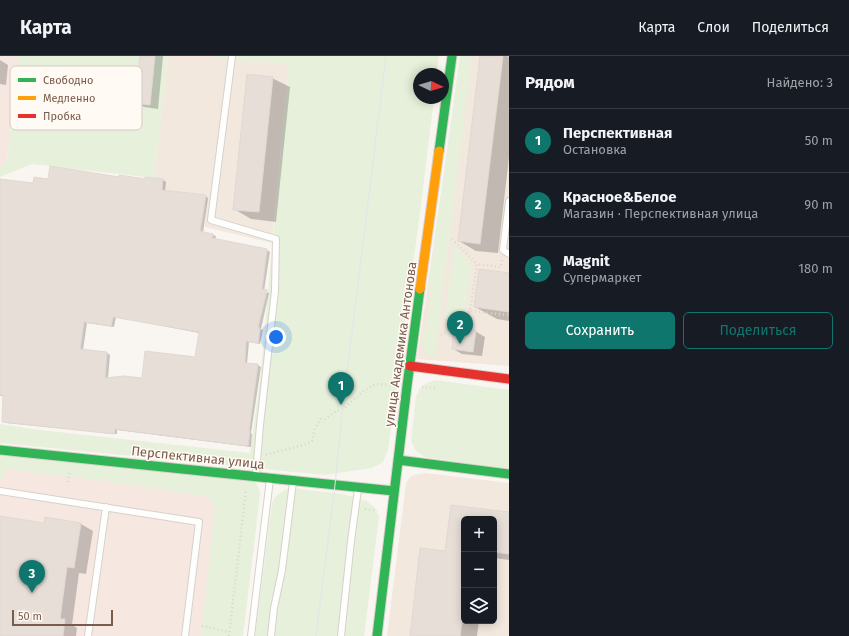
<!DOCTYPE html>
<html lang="ru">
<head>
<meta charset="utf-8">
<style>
  body { margin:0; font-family:"Fira Sans",sans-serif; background:#20242c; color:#f1f3f6 }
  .controls { position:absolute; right:12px; bottom:12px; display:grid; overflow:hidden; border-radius:6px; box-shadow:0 2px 10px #0003 }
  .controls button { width:36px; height:36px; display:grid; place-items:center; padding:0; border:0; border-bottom:1px solid #363941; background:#171b24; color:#f1f3f6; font:20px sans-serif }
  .compass { position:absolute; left:413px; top:12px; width:36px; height:36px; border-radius:50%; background:#171b24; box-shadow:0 2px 10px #0003; rotate:94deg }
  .scale { position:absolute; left:12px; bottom:10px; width:101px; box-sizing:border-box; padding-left:4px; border:2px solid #7a5c4d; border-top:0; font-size:11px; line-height:14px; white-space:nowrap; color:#7a5c4d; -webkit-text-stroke:3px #fffaf3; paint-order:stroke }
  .you { position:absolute; left:276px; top:281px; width:14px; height:14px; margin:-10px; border:3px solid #fff; border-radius:50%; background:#1a73e8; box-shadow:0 0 0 6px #1a73e833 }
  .badge { display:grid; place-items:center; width:26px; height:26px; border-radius:50%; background:#0f766e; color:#fff; font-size:13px; font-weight:700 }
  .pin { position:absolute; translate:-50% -33px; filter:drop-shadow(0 1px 2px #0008) }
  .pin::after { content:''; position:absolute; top:21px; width:14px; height:12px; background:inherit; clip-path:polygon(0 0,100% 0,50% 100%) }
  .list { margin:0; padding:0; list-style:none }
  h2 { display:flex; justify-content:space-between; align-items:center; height:52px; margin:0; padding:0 16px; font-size:17px }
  h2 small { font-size:13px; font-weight:400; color:#9ea1a6 }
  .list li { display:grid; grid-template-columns:26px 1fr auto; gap:12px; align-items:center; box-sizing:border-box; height:64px; padding:0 16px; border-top:1px solid #363941 }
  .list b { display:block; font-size:15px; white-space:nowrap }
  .list p { margin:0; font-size:13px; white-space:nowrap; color:#9ea1a6 }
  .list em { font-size:13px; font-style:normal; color:#9ea1a6 }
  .actions { display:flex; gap:8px; padding:12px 16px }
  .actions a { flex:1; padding:9px 0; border:1px solid #0f766e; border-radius:6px; text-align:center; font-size:14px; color:#0f766e }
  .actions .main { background:#0f766e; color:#fff }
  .icon { flex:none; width:22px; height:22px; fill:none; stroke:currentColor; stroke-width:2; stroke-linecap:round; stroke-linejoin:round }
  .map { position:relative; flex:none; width:509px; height:580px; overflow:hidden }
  header { display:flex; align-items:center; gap:24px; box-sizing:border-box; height:56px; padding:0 20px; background:#171b24; border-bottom:1px solid #363941 }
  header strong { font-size:19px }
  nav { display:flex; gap:22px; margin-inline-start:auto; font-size:14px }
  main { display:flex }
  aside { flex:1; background:#171b24 }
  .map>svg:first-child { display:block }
  .residential { fill:#f2e8de; fill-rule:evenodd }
  .commercial { fill:#f6e8e1 }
  .green { fill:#e7f0db }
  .shadow { fill:#0003; fill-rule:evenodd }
  .building { fill:#e6ded7; stroke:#e2d8d2; fill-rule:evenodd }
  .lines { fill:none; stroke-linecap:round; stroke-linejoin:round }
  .lane-casing { stroke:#d7d1cb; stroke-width:8 }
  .fast-casing { stroke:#d9d2cb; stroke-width:11 }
  .slow-casing { stroke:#d9d2cb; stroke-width:11 }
  .jam-casing { stroke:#d9d2cb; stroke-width:11 }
  .path { stroke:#dcd5d0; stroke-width:2.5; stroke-dasharray:1 3; stroke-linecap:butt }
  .lane { stroke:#fefefd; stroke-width:6 }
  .fast { stroke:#30b455; stroke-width:9 }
  .slow { stroke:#ff9f0a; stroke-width:9 }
  .jam { stroke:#e5322d; stroke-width:9 }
  .tram { stroke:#e6e3e7; stroke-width:1 }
  .labels { text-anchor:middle; stroke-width:3; stroke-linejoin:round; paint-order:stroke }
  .street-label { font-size:13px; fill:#7a5c4d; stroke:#fffaf3 }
  .key { fill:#fffaf3; stroke:#d7cbc1; stroke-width:1 }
  .key-label { font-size:11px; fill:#7a5c4d }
</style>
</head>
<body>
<header>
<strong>Карта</strong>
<nav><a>Карта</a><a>Слои</a><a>Поделиться</a></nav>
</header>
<main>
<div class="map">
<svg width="509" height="580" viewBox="0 0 509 580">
  <rect width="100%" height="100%" fill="#f9f5f0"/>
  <path class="residential" d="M168 0H218V3L289 8 272 187 205 171 206 139 162 134 163 123 154 122Z
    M461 0H509V310L417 303Z
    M425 417 509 427V580H387L406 428 409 422 414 419ZM464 463H494V565H464Z"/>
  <path class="commercial" d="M0 0H19L7 103 0 113Z
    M0 406 240 433 221 580H0Z"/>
  <path class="green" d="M19 0H168L154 122 32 108 0 121V113L7 103Z
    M218 0H439L436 18H419V42H434L421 149 388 394 383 406 372 412 325 419 0 387V368L40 374 250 397 260 325 289 8 217 3Z
    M460 0H472L435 302C421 297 422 289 423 276L427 273 431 239 428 232Z
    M454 188 472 210 466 255 444 273Z
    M435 324 509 334V413L425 401 416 395 411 385 416 340 420 333 425 328Z
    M0 396 254 424 259 432 260 439 243 580H201L215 452 213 446 206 441 192 438 74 421 6 413 4 423H0Z
    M291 432 342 438 367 445 375 452 379 460 364 580H255L272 447C276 438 282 435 291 432Z"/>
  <path class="shadow" d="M141 0H163L158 53 144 51 136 47Z
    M481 0H507L509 1V101L498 197 476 195 459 185Z
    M0 4 8 9 6 29 0 28Z
    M272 22 290 31 276 166 251 163 234 153Z
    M120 122 146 125V122L163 124 166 126 165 135 205 140 208 142 203 177 213 179 216 180 215 184 267 194 270 196 264 235 269 237 261 273 263 274 260 288 249 286 247 308 258 309 261 311 251 377 252 378 251 391 117 374V378L6 367 3 365 4 340H0V128H34L49 124ZM116 261 199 277 196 302 143 323 108 322 110 299 107 297 83 294 87 267 114 271Z
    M509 218V265L497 263 475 251Z
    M475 275 485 281 482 300 462 298 453 293Z
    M452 450 509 457V504L494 502V463H464V565H479L477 580H411L446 496Z
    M0 461 45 468H81L93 475 86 518 79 517 72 569 77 572 76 580H0Z"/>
  <path class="building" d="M140 0H155L150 49 135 47Z
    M480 0H503L480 188 458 185Z
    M247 18 273 21 259 156 233 154Z
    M50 110 119 121V119L145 123V121L163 123 162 134 206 139 200 175 213 178 212 182 267 193 262 233 267 234 258 271 260 272 258 287 246 285 245 307 258 308 249 375H250L248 390 115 373 114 378 2 366 3 339H0V123L33 127 34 121 48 123ZM113 261 199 276 195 301 145 295 142 322 124 320 105 322 107 296 80 293 84 266 111 270Z
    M479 213 509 217V256L474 251Z
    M454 271 476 274 473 296 452 293Z
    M451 449 509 456V498L494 496V463H464V550L460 580H410L420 492 445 495Z
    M0 460 44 467 45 461 81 467 74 512 67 511 60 563H65L63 580H0Z"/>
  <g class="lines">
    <g class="lane-casing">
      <path id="lane" d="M232 0 211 164 276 183 275 235 260 369 256 418
        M509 145 503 194 509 198
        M0 435 199 466 185 580
        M88 580 106 451
        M251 580 270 423
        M271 580 274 552 282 514 293 426
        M341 580 351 485 358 433"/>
    </g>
    <g class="fast-casing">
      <path id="fast" d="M439 95 452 0
        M0 394 394 435
        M398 404 509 418
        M377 580 407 330 420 233"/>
    </g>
    <g class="slow-casing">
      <path id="slow" d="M420 233 439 95"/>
    </g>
    <g class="jam-casing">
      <path id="jam" d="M410 310 509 323"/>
    </g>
    <path class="path" d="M452 183 477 208
      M502 204 501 211 477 208 470 255 509 259
      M441 279 470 255
      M422 331 438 332
      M266 399 307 388 312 385 315 372 321 363H325L336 355 343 353 365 334 376 328 392 329
      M68 426 70 415
      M365 453 377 455
      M202 570 230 576
      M229 580 246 434"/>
    <use href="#lane" class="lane"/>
    <use href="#fast" class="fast"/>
    <use href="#slow" class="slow"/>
    <use href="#jam" class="jam"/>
    <path class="tram" d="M316 580 335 429 343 349 386 0"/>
  </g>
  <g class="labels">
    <g class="street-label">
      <text transform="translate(400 288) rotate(-82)" y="5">улица Академика Антонова</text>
      <text transform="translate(198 401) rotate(6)" y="5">Перспективная улица</text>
    </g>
  </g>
  <rect x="10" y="10" width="132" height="64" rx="6" class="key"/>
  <rect x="18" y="22" width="18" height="4" fill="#30b455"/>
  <rect x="18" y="40" width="18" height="4" fill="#ff9f0a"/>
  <rect x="18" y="58" width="18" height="4" fill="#e5322d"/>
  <g class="key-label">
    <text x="43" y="28">Свободно</text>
    <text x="43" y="46">Медленно</text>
    <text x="43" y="64">Пробка</text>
  </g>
</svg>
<div class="controls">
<button>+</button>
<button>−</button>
<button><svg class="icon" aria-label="layers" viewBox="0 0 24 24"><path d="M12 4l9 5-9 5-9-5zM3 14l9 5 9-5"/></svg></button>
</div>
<svg class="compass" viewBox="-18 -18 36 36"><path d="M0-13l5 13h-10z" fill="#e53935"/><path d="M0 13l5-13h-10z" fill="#9ea1a6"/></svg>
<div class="scale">50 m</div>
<div class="you"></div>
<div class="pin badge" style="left:341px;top:349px">1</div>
<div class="pin badge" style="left:460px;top:288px">2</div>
<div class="pin badge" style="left:32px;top:537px">3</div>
</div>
<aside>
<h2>Рядом<small>Найдено: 3</small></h2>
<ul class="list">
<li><span class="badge">1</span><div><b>Перспективная</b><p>Остановка</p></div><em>50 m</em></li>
<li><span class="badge">2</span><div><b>Красное&amp;Белое</b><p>Магазин · Перспективная улица</p></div><em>90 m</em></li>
<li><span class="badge">3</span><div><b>Magnit</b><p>Супермаркет</p></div><em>180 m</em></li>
</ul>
<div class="actions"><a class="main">Сохранить</a><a>Поделиться</a></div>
</aside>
</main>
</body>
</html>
